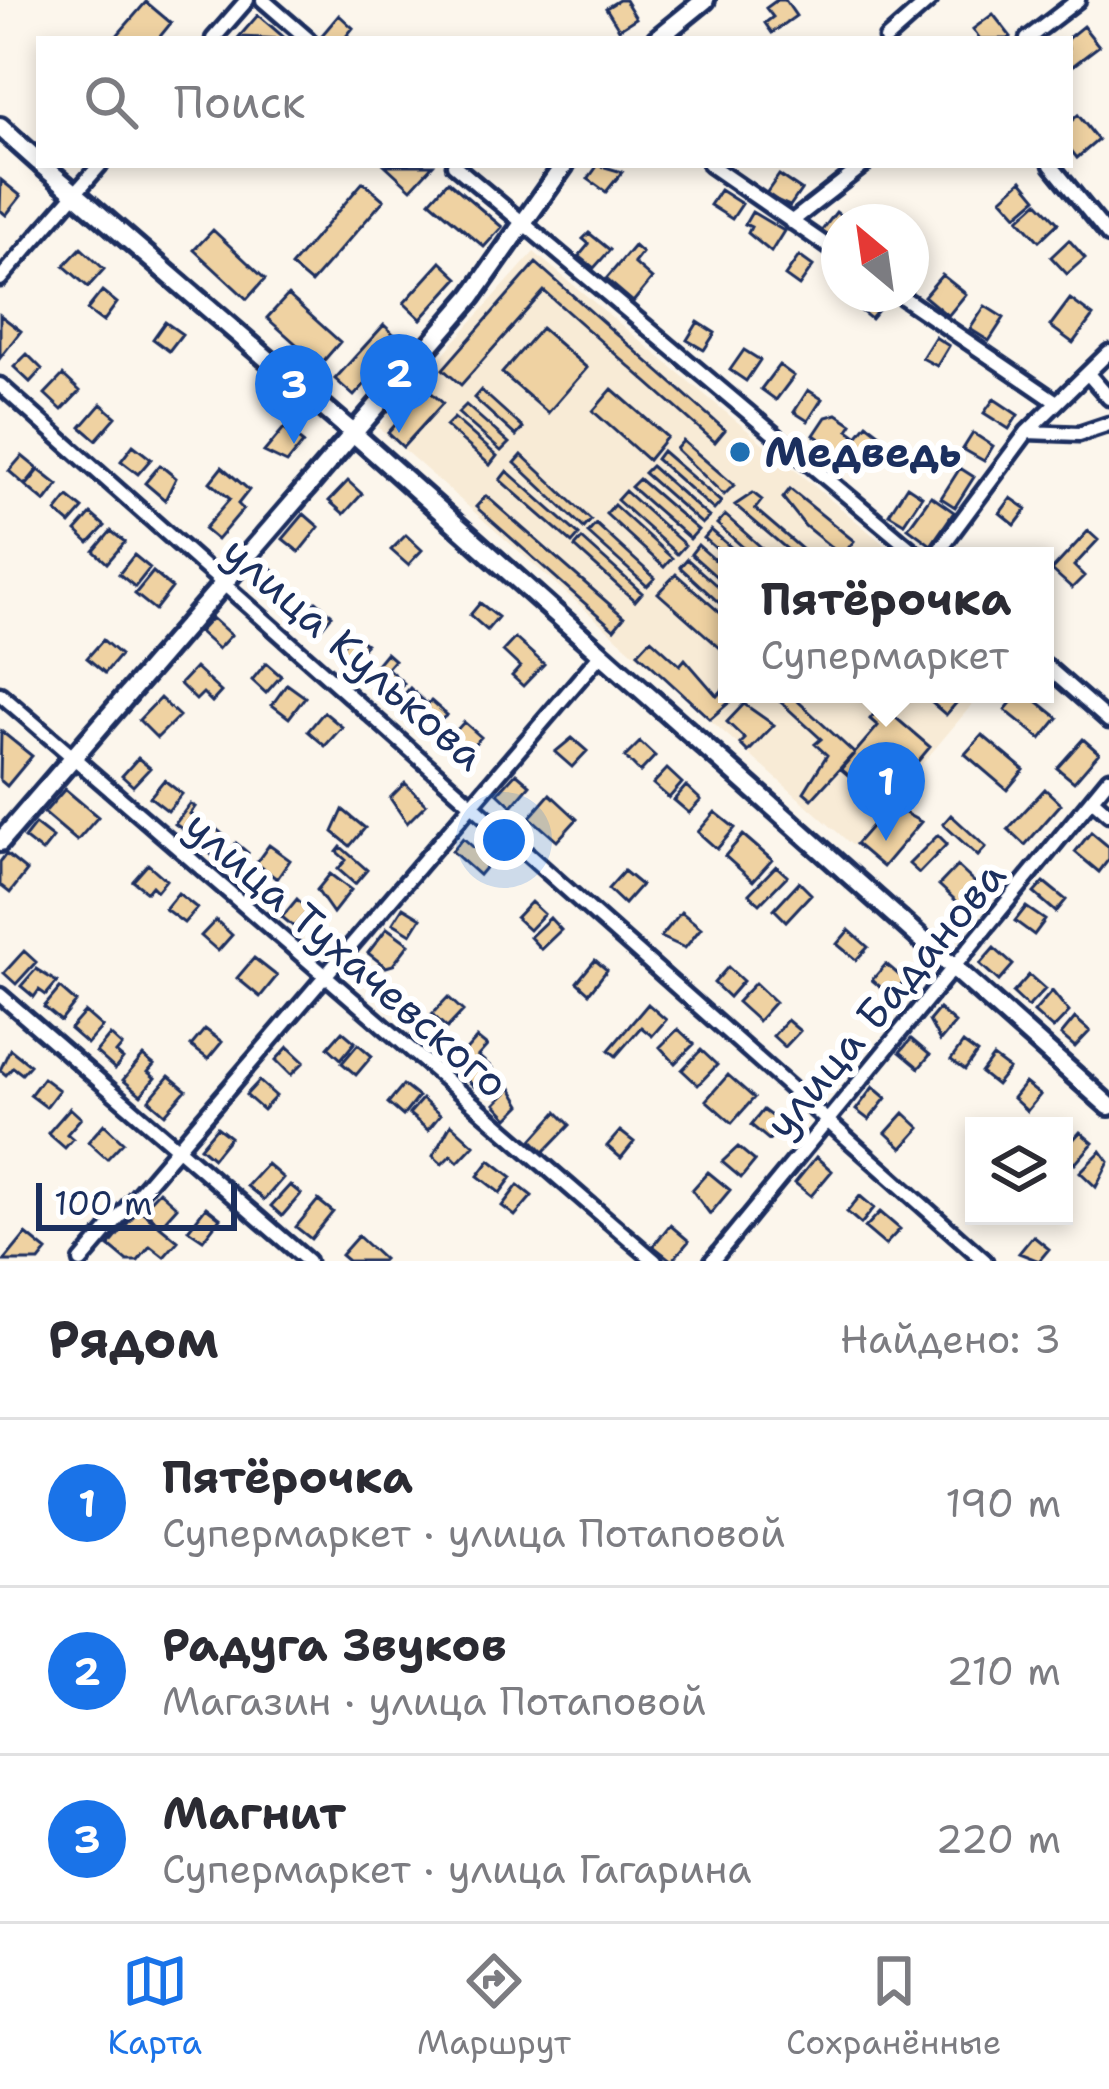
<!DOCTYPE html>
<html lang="ru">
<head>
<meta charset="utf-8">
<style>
  body { margin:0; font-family:"Shantell Sans",sans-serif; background:#f7f7f7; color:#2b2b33 }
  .controls { position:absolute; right:36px; bottom:36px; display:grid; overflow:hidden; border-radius:0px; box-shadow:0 6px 18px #0003 }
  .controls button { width:108px; height:108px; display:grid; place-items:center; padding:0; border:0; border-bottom:3px solid #e1e1e2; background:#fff; color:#2b2b33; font:60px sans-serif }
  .compass { position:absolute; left:821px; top:204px; width:108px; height:108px; border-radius:50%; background:#fff; box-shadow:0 6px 18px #0003; rotate:331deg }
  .scale { position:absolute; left:36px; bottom:30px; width:201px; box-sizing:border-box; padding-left:12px; border:6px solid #1b2f5e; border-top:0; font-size:33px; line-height:42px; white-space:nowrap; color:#1b2f5e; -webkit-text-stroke:9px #fff; paint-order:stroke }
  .you { position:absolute; left:504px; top:840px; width:42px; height:42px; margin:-30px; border:9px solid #fff; border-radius:50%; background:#1a73e8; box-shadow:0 0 0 18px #1a73e833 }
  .badge { display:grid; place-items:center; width:78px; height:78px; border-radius:50%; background:#1a73e8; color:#fff; font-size:39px; font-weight:700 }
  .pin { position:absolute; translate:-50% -99px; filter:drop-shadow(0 3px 6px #0008) }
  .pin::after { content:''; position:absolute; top:63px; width:42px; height:36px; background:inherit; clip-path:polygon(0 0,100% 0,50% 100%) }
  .popup { position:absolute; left:718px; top:547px; width:336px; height:156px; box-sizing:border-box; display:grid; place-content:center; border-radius:0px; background:#fff; filter:drop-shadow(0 3px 9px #0005); font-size:39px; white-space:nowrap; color:#7c7c81 }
  .popup b { font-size:45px; color:#2b2b33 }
  .popup::after { content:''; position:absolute; left:50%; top:100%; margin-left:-24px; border:24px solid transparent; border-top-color:#fff }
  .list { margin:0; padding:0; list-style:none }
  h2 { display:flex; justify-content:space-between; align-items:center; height:156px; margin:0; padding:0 48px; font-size:51px }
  h2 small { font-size:39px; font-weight:400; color:#7c7c81 }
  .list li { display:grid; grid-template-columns:78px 1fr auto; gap:36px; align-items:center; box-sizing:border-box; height:168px; padding:0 48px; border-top:3px solid #e1e1e2 }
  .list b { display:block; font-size:45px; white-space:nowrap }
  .list p { margin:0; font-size:39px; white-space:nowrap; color:#7c7c81 }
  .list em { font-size:39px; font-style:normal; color:#7c7c81 }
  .icon { flex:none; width:66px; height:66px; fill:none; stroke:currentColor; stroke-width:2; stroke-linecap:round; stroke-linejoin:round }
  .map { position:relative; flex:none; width:1109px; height:1261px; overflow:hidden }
  .search { position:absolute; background:#fff; box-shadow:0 6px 18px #0003; left:36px; right:36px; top:36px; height:132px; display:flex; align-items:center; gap:30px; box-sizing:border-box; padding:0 42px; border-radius:0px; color:#7c7c81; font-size:45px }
  .sheet { height:660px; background:#fff }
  nav { display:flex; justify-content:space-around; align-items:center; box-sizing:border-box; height:168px; border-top:3px solid #e1e1e2; background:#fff; font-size:33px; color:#7c7c81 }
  nav a { display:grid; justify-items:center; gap:6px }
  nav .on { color:#1a73e8 }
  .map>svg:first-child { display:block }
  .built { fill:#f8ebd6 }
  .building { fill:#efd2a2; stroke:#1b2f5e; stroke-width:3 }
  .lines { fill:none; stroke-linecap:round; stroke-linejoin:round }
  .street-casing { stroke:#1b2f5e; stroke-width:21 }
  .secondary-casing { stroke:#1b2f5e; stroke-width:26 }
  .street { stroke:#fff; stroke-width:12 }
  .secondary { stroke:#fff; stroke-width:16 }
  .poi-dot { fill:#1f6fb2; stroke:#fff; stroke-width:4.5 }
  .labels { text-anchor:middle; stroke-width:12; stroke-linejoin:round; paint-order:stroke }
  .poi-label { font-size:42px; font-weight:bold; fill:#1b2f5e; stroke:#fff; text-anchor:start }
  .street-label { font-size:42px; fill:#1b2f5e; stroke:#fff }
</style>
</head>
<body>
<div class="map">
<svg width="1109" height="1261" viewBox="0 0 1109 1261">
  <rect width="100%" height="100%" fill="#fcf6ec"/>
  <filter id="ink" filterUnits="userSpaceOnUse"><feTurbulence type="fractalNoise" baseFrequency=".00833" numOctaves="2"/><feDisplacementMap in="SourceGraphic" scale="24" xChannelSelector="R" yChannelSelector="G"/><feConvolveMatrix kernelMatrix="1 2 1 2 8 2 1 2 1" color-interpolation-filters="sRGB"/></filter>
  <g filter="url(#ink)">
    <path class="built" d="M534 252 898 556H727V694H981L853 846 378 427Z"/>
    <path class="building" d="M619 0H625L636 18 619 29 606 8Z
      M777 0H785L796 16 772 33 765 23 773 17 766 8Z
      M146 2 171 23 158 39H114Z
      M993 14 1011 37 1008 39H980L973 29Z
      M258 15 286 39 239 37Z
      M339 15 353 28 344 39H327L322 35Z
      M1083 26 1099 46 1070 68 1067 39Z
      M1078 115 1098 140 1077 158 1070 149V122Z
      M385 165H433L411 189Z
      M598 165 622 172 606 192 588 179Z
      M779 175 801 190 790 206 765 195Z
      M1 180 21 196 6 215 0 210Z
      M1022 180 1037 198 1017 215 1002 198Z
      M448 181 502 227 484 247 430 201Z
      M363 182 384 200 311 283 291 266Z
      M720 190 742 204 732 219 710 205Z
      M1038 202 1058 223 1039 241 1019 219Z
      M752 212 784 231 771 252 748 233 751 227 745 224Z
      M836 212 849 222H839V248L820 233Z
      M213 230 265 279 247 299 194 250Z
      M589 233 610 250 594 268 579 256 589 244 583 239Z
      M1069 240 1085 258 1067 274 1051 257Z
      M634 246 642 253 634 263 652 279 633 302 606 279Z
      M81 248 104 269 88 287 64 266Z
      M799 256 813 266 799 286 785 276Z
      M441 262 458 278 421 319 404 303Z
      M536 263 725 430 715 442 544 291 461 385 443 369Z
      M942 275 966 294 948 316 924 296Z
      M102 291 117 303 103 322 87 310Z
      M866 294 884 303 871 319 856 307Z
      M288 295 340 342 320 365 267 318Z
      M1070 299 1093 316 1073 343 1050 326Z
      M985 306 1004 318 989 341 970 329Z
      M0 315 21 331 0 358Z
      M165 322 182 334 169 351 153 339Z
      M698 322 715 333 704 350 687 340Z
      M384 325 403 343 354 396 335 379Z
      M541 328 587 368 548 413 502 373Z
      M935 337 949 346 937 366 922 358Z
      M744 350 760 360 746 381 730 370Z
      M27 354 42 369 30 382 14 367Z
      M779 365 794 376 776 400 761 389Z
      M63 375 80 391 62 410 45 394Z
      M427 389 443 403 403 447 388 433Z
      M612 389 667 437 648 460 593 411Z
      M481 390 523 428 516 436 474 398Z
      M808 390 822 399 808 421 794 412Z
      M994 399 1018 415 1009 429 984 413Z
      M101 404 116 417 96 440 81 427Z
      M466 405 509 443 501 451 458 413Z
      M837 414 852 424 848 430 855 435 842 454 814 435 826 417Z
      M454 418 497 456 490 465 446 426Z
      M867 424 888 440 867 467 846 450Z
      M284 428 303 443 287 463 264 452Z
      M973 433 993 446 984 461 963 449Z
      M683 441 734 485 724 495 676 449Z
      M133 445 151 459 138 474 121 461Z
      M662 451 721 502 714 510 656 459Z
      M522 455 591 520 584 528 515 463Z
      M22 456 38 469 25 485 9 471Z
      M160 465 176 478 165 500 145 483Z
      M651 466 709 517 702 524 644 473Z
      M222 467 249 490 238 504 243 509 217 540 204 529 230 499 210 482Z
      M960 468 974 477 955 507 941 498Z
      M39 470 58 485 45 502 26 486Z
      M507 471 579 535 572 543 500 480Z
      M639 479 698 530 690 539 631 487Z
      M348 481 362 494 344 514 329 501Z
      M907 486 922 496 904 523 889 514Z
      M790 489 854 541 842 556 805 526 783 498Z
      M625 491 685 545 677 554 617 500Z
      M753 493 762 500 755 509 810 556H795L735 505Z
      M486 496 624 617 614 629 476 507Z
      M931 496 954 512 931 545 908 528Z
      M68 497 83 509 70 524 56 512Z
      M1011 498 1027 509 1015 525 1000 513Z
      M614 505 672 558 664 567 606 514Z
      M91 514 105 526 89 543 76 531Z
      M304 514 319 527 299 552 283 539Z
      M725 515 771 556H753L717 524Z
      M596 524 655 578 647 586 588 533Z
      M711 530 741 556 727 558 704 538Z
      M111 531 125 542 107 563 94 551Z
      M1088 531 1098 540 1074 566 1084 576 1072 588 1052 570Z
      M406 535 422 550 408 565 391 550Z
      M582 539 642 593 635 601 575 547Z
      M698 545 727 571V586L691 554Z
      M134 555 150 568 135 587 119 574Z
      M687 559 727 595V610L680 567Z
      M264 561 283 578 270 593 251 575Z
      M153 572 172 588 155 610 135 594Z
      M676 574 727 619V654L658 593Z
      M316 601 332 615 318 632 301 618Z
      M480 603 498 617 487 630 470 615Z
      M212 618 231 635 218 649 199 632Z
      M352 633 366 644 352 662 338 651Z
      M515 638 544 664 523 686 512 676 520 667 503 651Z
      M651 639 680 665 685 659 717 696 727 685V694H739L710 719 638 653Z
      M103 640 120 655 105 673 87 658Z
      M386 653 394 660 387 668 404 683 391 697 367 676Z
      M266 663 281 676 266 693 252 680Z
      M195 668 221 692 212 702 203 693 196 700 180 684Z
      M287 684 305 697 289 718 272 705Z
      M410 688 426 703 412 717 397 703Z
      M772 694H790L854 753 812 799 804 792 827 755 815 744 821 739Z
      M938 694H964L946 715 931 702Z
      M1018 694H1028L1058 718 1041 739 1005 710Z
      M160 698 179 716 157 738 139 720Z
      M431 701 447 715 427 731 414 720Z
      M744 704 774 725 748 752 740 744 745 739 727 722Z
      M881 705 930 747 882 804 841 769 878 726 870 719Z
      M324 712 342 727 325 746 308 731Z
      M464 722 481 737 460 759 444 744Z
      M1 731 32 756 7 786 0 780Z
      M982 735 1024 770 1007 790 965 754Z
      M572 738 587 751 572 767 555 752Z
      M1083 739 1099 753 1074 782 1057 768Z
      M640 742 655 756 640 772 625 757Z
      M138 758 150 768 133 786 122 776Z
      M667 769 682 783 669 798 653 784Z
      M516 773 530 785 512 806 498 793Z
      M164 780 182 794 168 811 150 797Z
      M405 783 426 804 407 823 390 798Z
      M686 786 701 800 689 813 674 800Z
      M65 789 98 817 77 841 44 813Z
      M1045 789 1061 804 1025 845 1008 829Z
      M550 794 577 819 557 841 530 817Z
      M190 804 195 807 190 814 206 825 196 839 175 824Z
      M890 805 921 822 883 867 856 844Z
      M343 810 365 828 350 846 333 832Z
      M715 812 735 828 717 849 698 832Z
      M951 815 986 847 978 856 943 824Z
      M35 824 53 838 42 852 24 838Z
      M215 828 228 839 213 856 201 845Z
      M1091 832 1109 847V859L1099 872 1075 852Z
      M743 835 772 860 753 881 725 856Z
      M938 835 947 844 919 873 909 864Z
      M463 838 490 862 479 875 452 851Z
      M236 843 248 853 231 874 219 864Z
      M269 845 290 860 277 879 256 863Z
      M341 847 367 870 355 884 338 869 346 860 337 852Z
      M6 854 27 871 10 893 0 885V862Z
      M148 864 166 880 157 891 152 886 147 892 133 881Z
      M776 866 787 876 760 904 749 894Z
      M957 866 985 892 967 911 939 885Z
      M624 871 641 885 624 904 608 889Z
      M330 874 351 890 333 913 317 890Z
      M799 882 811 894 786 921 774 909Z
      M1044 882 1066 900 1056 912 1034 893Z
      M178 893 197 908 184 923 165 909Z
      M297 899 309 910 294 927 282 917Z
      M531 902 544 914 529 930 516 918Z
      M403 907 421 918 411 934 393 923Z
      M1026 907 1045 920 1034 935 1015 921Z
      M681 912 701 928 685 948 661 937Z
      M550 918 561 930 541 949 530 937Z
      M216 920 232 935 218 951 201 936Z
      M387 928 409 944 393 965 386 967 368 953Z
      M849 930 868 947 856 960 837 944Z
      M994 948 1013 965 999 981 980 964Z
      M24 951 36 962 16 984 4 973Z
      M254 958 277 976 260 997 237 978Z
      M595 960 607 970 589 993 577 982Z
      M886 964 905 980 891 996 872 980Z
      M728 967 743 981 729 997 714 983Z
      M36 969 57 982 46 995 39 990 34 997 21 986Z
      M1029 975 1045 989 1028 1007 1013 993Z
      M755 983 775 1002 758 1021 737 1002Z
      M60 988 76 1002 61 1021 44 1007Z
      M1052 991 1069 1012 1053 1029 1034 1012Z
      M448 997 463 1011 447 1028 432 1014Z
      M648 1004 666 1020 652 1036 641 1027 616 1056 609 1050Z
      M939 1009 955 1023 940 1041 929 1021Z
      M85 1012 102 1027 87 1044 70 1029Z
      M1075 1018 1090 1031 1075 1047 1061 1035Z
      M787 1020 800 1031 785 1047 773 1036Z
      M205 1029 222 1042 208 1059 191 1046Z
      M678 1029 694 1044 675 1063 660 1047Z
      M342 1031 355 1042 341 1059 328 1047Z
      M110 1035 122 1046 116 1053 123 1059 115 1069 96 1052Z
      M477 1038 487 1046 478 1056 492 1068 475 1087 452 1066Z
      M911 1039 930 1055 919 1068 900 1052Z
      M963 1043 977 1053 965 1070 951 1060Z
      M358 1044 372 1056 356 1075 342 1063Z
      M288 1047 304 1062 291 1075 276 1060Z
      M10 1049 30 1065 22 1074 13 1067 6 1075 0 1070Z
      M701 1050 717 1065 698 1085 682 1070Z
      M143 1056 154 1065 148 1072 155 1078 141 1095 123 1080Z
      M993 1057 1009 1069 996 1085 981 1073Z
      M728 1075 754 1098 732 1123 706 1100Z
      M169 1076 186 1090 165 1114 149 1100Z
      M43 1078 59 1090 46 1107 30 1095Z
      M259 1081 276 1096 263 1110 246 1095Z
      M1025 1083 1040 1095 1027 1111 1013 1098Z
      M403 1085 418 1097 403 1116 388 1103Z
      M873 1087 886 1098 869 1120 856 1110Z
      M511 1088 521 1105 508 1118 495 1104Z
      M422 1099 440 1115 428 1130 409 1114Z
      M70 1108 81 1118 67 1134 73 1139 65 1148 48 1133Z
      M763 1110 782 1124 769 1140 751 1125Z
      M557 1112 570 1125 544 1152 532 1140Z
      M904 1113 920 1128 902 1148 886 1133Z
      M104 1124 123 1142 107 1159 88 1142Z
      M451 1124 474 1145 458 1162 451 1155 442 1164 433 1156Z
      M217 1127 230 1137 213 1158 200 1147Z
      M620 1131 634 1142 621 1158 607 1146Z
      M1080 1132 1093 1143 1075 1164 1064 1150Z
      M738 1147 755 1161 741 1178 722 1162Z
      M1101 1151 1109 1162 1096 1187 1080 1172Z
      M816 1157 832 1171 811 1196 795 1183Z
      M490 1160 512 1177 500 1193 478 1176Z
      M267 1164 283 1178 264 1200 247 1186Z
      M708 1172 730 1190 710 1214 692 1190Z
      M290 1185 301 1194 282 1216 271 1206Z
      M518 1185 532 1196 515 1216 502 1206Z
      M159 1191 177 1207 161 1225 142 1209Z
      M860 1196 874 1208 861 1224 847 1212Z
      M318 1200 333 1212 311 1239 296 1227Z
      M206 1207 220 1218 203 1240 188 1230Z
      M139 1209 178 1241 164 1257 150 1246 138 1261H127L109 1246Z
      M880 1212 900 1229 885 1245 865 1228Z
      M670 1225 689 1241 672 1261 653 1246Z
      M26 1234 47 1251 39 1261H4Z
      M358 1236 383 1259 381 1261H348L341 1255Z
      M1033 1236 1049 1249 1039 1261 1019 1253Z"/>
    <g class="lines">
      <g class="street-casing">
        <path id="street" d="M263 0 308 39
          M213 39 247 0
          M886 39 930 0
          M1027 39 1078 0
          M454 165 919 556
          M710 165 839 254
          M1051 165 1109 236
          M791 222 864 165
          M0 279 100 165
          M898 294 1055 401
          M1089 375 1109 398
          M0 385 985 1261
          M1027 432 1079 434 1109 424
          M935 556 1027 432 1109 352
          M1045 665 1109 721
          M0 694 655 1261
          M1093 800 1109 814
          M0 995 308 1261
          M81 1261 600 655
          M712 1261 1109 778"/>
      </g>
      <g class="secondary-casing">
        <path id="secondary" d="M657 39 705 0
          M0 127 39 162
          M42 165 352 432 1109 1106
          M0 842 472 296 564 165"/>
      </g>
      <use href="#street" class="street"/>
      <use href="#secondary" class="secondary"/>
    </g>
  </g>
  <circle class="poi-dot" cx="740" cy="452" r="12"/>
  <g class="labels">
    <g class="poi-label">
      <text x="764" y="467">Медведь</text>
    </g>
    <g class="street-label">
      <text transform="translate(354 653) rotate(41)" y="15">улица Кулькова</text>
      <text transform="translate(347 954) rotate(41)" y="15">улица Тухачевского</text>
      <text transform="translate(885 999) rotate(-50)" y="15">улица Баданова</text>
    </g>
  </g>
</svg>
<div class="controls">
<button><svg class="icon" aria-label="layers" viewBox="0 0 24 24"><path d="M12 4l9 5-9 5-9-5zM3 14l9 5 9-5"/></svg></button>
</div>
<svg class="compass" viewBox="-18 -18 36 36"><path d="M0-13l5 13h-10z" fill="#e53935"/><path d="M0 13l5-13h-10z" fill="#7c7c81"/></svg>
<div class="scale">100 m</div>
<div class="you"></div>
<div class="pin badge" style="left:886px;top:841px">1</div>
<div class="popup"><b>Пятёрочка</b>Супермаркет</div>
<div class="pin badge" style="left:399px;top:433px">2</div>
<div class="pin badge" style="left:294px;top:444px">3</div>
<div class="search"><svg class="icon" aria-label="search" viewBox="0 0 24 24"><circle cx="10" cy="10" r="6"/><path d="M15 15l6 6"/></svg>Поиск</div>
</div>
<section class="sheet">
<h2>Рядом<small>Найдено: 3</small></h2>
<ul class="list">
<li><span class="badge">1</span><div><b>Пятёрочка</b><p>Супермаркет · улица Потаповой</p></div><em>190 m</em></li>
<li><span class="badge">2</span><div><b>Радуга Звуков</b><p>Магазин · улица Потаповой</p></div><em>210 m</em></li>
<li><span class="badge">3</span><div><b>Магнит</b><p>Супермаркет · улица Гагарина</p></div><em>220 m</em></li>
</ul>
</section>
<nav>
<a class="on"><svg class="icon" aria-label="map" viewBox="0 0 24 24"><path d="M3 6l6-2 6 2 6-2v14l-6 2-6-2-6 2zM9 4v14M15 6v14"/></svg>Карта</a>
<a><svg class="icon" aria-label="directions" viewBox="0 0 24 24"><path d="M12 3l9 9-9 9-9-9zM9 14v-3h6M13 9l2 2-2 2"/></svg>Маршрут</a>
<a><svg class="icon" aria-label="saved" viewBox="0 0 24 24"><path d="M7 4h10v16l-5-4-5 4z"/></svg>Сохранённые</a>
</nav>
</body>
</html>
